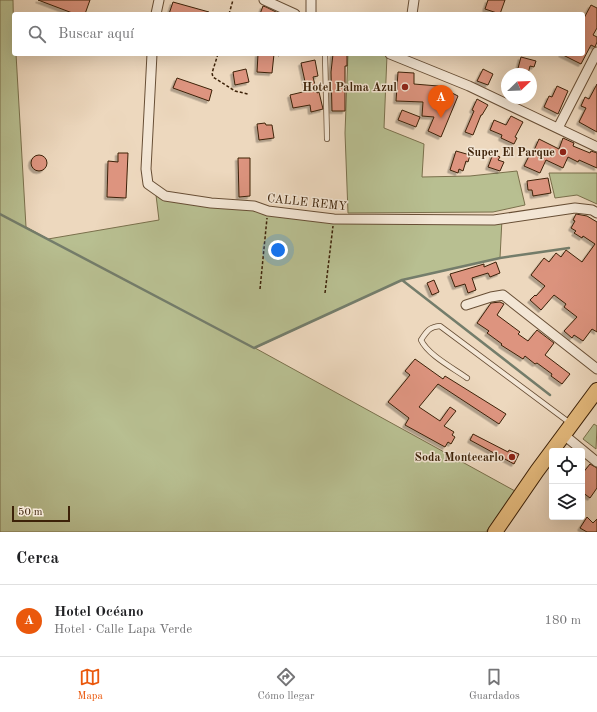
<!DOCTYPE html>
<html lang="es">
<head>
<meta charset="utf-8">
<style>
  body { margin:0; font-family:"Old Standard TT",serif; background:#f6f6f6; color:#202124 }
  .controls { position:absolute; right:12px; bottom:12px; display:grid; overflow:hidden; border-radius:4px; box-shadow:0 4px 16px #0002 }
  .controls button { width:36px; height:36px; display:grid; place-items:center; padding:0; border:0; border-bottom:1px solid #e0e0e0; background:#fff; color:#202124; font:20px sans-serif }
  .compass { position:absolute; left:501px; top:68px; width:36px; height:36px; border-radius:50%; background:#fff; box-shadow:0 4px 16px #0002; rotate:67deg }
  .scale { position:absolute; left:12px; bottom:10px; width:58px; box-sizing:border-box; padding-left:4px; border:2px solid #3c2108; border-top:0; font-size:11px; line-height:14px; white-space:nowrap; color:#3c2108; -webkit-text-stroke:3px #f3e6d5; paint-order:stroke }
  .you { position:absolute; left:278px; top:250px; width:14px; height:14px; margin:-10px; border:3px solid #fff; border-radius:50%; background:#1a73e8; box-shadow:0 0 0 6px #1a73e833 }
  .badge { display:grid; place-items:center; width:26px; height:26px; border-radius:50%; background:#ea580c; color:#fff; font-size:13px; font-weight:700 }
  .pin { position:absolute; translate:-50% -33px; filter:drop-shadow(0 1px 2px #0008) }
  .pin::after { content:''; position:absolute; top:21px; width:14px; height:12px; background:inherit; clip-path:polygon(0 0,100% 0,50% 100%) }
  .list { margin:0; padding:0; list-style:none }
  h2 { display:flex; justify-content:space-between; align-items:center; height:52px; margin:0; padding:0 16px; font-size:17px }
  h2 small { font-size:13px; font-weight:400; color:#757577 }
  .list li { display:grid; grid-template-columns:26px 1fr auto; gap:12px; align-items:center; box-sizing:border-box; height:72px; padding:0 16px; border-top:1px solid #e0e0e0 }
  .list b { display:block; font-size:15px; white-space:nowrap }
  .list p { margin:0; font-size:13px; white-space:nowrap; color:#757577 }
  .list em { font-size:13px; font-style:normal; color:#757577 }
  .icon { flex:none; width:22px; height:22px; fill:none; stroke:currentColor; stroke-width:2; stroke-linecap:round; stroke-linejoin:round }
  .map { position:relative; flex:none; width:597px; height:532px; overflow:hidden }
  .search { position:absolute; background:#fff; box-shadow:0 4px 16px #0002; left:12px; right:12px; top:12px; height:44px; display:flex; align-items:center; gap:10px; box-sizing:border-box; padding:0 14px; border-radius:4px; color:#757577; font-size:15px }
  .sheet { height:124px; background:#fff }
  nav { display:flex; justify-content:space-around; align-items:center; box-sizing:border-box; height:56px; border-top:1px solid #e0e0e0; background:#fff; font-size:11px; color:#757577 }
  nav a { display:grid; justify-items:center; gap:2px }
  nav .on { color:#ea580c }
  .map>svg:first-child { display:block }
  .green { fill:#b8bf91; stroke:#7a704c }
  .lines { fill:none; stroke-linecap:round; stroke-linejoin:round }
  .stream { stroke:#747d6b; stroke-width:2.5 }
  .building { fill:#dd947f; stroke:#3c2108; filter:url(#shadow) }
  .service-casing { stroke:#684f36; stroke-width:6 }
  .minor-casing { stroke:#684f36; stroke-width:11 }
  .trunk-casing { stroke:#3c2108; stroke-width:16 }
  .path { stroke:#3c2108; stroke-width:1.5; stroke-dasharray:3 2; stroke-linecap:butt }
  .service { stroke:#f3e6d5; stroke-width:4.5 }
  .minor { stroke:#f3e6d5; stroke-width:9 }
  .trunk { stroke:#e6bc7f; stroke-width:14 }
  .poi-dot { fill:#8f2418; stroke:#f3e6d5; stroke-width:1.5 }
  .labels { text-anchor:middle; stroke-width:3; stroke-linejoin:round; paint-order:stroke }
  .poi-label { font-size:12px; font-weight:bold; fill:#3c2108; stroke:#f3e6d5; text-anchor:end }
  .street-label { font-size:12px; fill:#3c2108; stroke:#f3e6d5 }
</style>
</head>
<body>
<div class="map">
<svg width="597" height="532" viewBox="0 0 597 532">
  <defs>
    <filter id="shadow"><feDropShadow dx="-2.5" dy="2.5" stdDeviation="0" flood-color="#0004"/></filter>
  </defs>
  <rect width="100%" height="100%" fill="#edd8be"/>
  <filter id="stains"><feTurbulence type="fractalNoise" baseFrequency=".005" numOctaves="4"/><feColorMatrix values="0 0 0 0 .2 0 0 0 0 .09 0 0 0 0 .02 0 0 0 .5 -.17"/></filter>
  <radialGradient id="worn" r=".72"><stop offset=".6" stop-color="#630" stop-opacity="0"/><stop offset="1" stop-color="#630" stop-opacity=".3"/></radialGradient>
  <path class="green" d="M0 0H13L14 54H16L26 227 48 239 159 220 156 195 222 203 290 209 330 218 502 219 500 258 402 280 255 348 515 491 486 532H0Z
    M348 54H384L387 55 384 128 424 144 422 177 470 176 517 171 525 205 493 212 348 213 345 133Z
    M549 173H597V204L577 195 555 198Z
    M594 424 597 426 596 449 583 439Z"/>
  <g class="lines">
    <path class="stream" d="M0 214 254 348 402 280 500 258 569 248
      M402 280 550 395"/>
  </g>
  <path class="building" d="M38 0H90L85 14H75Z
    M488 0H505L500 14 485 9Z
    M173 2 209 12V14H169Z
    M591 5 597 8V28L593 35 597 37V42L595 47 591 45 581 64 561 54H583V20Z
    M263 6 266 7 280 14H260Z
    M258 54H274L272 73 257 72Z
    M333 54H347V66H345V111H332L331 72Z
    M521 57 536 61 534 67 530 66 528 74 517 72Z
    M315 60 318 76 313 77 317 93 319 92 323 109 311 112 310 105 293 108 290 95 307 91 301 63Z
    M246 69 249 82 235 85 233 72Z
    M483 69 493 74 488 85 477 81Z
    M398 72 414 73V84L438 86 458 96 441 137 428 131 434 117 422 116 423 102 396 101Z
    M177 78 212 90 209 101 173 88Z
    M597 84V132L579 122 586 108 581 106 585 97 589 99Z
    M557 86 568 91 558 114 544 107 549 96 552 97Z
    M477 99 488 105 482 115H481L473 135 465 132 474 111 472 110Z
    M402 110 420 117 416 127 398 120Z
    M511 116 523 122 515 137 517 138 514 144 501 138 502 135 490 130 494 120 506 125Z
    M265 123 266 125H272L274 138 259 140 257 124Z
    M563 138 574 143 573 146 590 153 591 151 597 153V168L579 160 578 162 568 157 563 168 546 160 540 173 524 166 530 154 532 155 539 139 559 149Z
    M456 151 470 155 468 162 466 161 463 171 459 169 458 173 450 170Z
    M118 153H128L126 198 107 197 108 161 118 162Z
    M493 154 500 157 498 160 504 162 500 171 488 167Z
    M31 163a8 8 0 1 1 16 0a8 8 0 1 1-16 0Z
    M238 158H250V196L239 197Z
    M548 178 551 193 533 196 532 190H528L527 181Z
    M576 214 587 216 597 222V332L592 329 583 341 574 335 572 338 564 331 577 317 564 307 566 304 554 295 541 310 530 300 535 295 536 296 545 286 531 275 544 258 549 262 556 253 561 257 566 250 582 262 595 244 583 236 582 238 574 233 576 231 571 228 575 221 573 220Z
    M496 262 500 273 490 277 488 273 472 278 476 290 468 293 465 284 455 287 450 274 484 264V267Z
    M434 280 439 292 432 295 427 283Z
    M500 302 504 304 497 315 520 332 518 334 528 341 537 330 554 343 545 355 570 374 562 384 551 376 552 374 537 363 535 364 525 356 523 359 501 345 502 344 487 333 489 331 477 323 491 303Z
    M415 359 443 379 445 376 506 414 499 424 438 384 419 407 440 421 450 407 456 411 444 426 454 432 452 435 455 437 451 444 448 442 445 447 405 425 409 418 388 402 410 375 405 371Z
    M473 434 508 452 509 450 519 454 514 464 470 440Z
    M590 464 597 468V488L590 498 582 492V474Z
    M587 517 593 523 597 519V532H587L580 528Z"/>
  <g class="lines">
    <g class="service-casing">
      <path id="service" d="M325 54 327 139
        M467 378C453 368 428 355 421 340 427 331 429 327 440 326L570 423"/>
    </g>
    <g class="minor-casing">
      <path id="minor" d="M264 0 295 14
        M311 0V14
        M156 14 159 0
        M412 14 414 0
        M152 54 146 169 148 184 165 196 211 203 254 206 268 211 334 219 494 220 575 208 592 210 597 213
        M390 54 469 86 597 147
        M558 128 597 52
        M466 305 491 297 503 295 597 369
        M564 435 597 462"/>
    </g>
    <g class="trunk-casing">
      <path id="trunk" d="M495 532 537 471 597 390"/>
    </g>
    <path class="path" d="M229 14 233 0
      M218 54 212 73 213 77 235 91 248 94
      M278 56 280 54
      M260 289 267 218
      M325 293 333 226"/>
    <use href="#service" class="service"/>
    <use href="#minor" class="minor"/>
    <use href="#trunk" class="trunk"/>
  </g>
  <g class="poi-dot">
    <circle cx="405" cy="87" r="4"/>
    <circle cx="563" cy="152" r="4"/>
    <circle cx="512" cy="457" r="4"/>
  </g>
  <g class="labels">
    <g class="poi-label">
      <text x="397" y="91">Hotel Palma Azul</text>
      <text x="555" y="156">Super El Parque</text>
      <text x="504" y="461">Soda Montecarlo</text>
    </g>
    <g class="street-label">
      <text transform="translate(307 202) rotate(6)" y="4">CALLE REMY</text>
    </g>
  </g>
  <rect width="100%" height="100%" filter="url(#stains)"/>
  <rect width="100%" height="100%" fill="url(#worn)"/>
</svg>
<div class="controls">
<button><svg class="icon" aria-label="locate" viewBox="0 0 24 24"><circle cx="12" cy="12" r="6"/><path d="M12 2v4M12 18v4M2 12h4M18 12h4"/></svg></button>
<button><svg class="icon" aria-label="layers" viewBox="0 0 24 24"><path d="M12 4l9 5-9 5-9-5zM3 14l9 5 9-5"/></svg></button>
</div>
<svg class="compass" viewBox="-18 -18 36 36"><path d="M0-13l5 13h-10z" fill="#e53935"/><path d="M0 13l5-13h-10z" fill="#757577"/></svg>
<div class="scale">50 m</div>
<div class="you"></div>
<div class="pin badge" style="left:441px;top:118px">A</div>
<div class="search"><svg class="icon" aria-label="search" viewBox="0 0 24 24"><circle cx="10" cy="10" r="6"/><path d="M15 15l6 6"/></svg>Buscar aquí</div>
</div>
<section class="sheet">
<h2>Cerca<small></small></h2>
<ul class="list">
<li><span class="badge">A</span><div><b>Hotel Océano</b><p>Hotel · Calle Lapa Verde</p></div><em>180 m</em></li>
</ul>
</section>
<nav>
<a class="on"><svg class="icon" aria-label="map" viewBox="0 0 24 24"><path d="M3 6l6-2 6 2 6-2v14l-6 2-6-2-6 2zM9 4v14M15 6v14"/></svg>Mapa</a>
<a><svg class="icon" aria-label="directions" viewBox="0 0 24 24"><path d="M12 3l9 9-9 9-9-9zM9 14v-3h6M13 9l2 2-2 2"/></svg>Cómo llegar</a>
<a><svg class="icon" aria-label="saved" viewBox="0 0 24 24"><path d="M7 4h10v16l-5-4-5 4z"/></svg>Guardados</a>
</nav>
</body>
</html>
